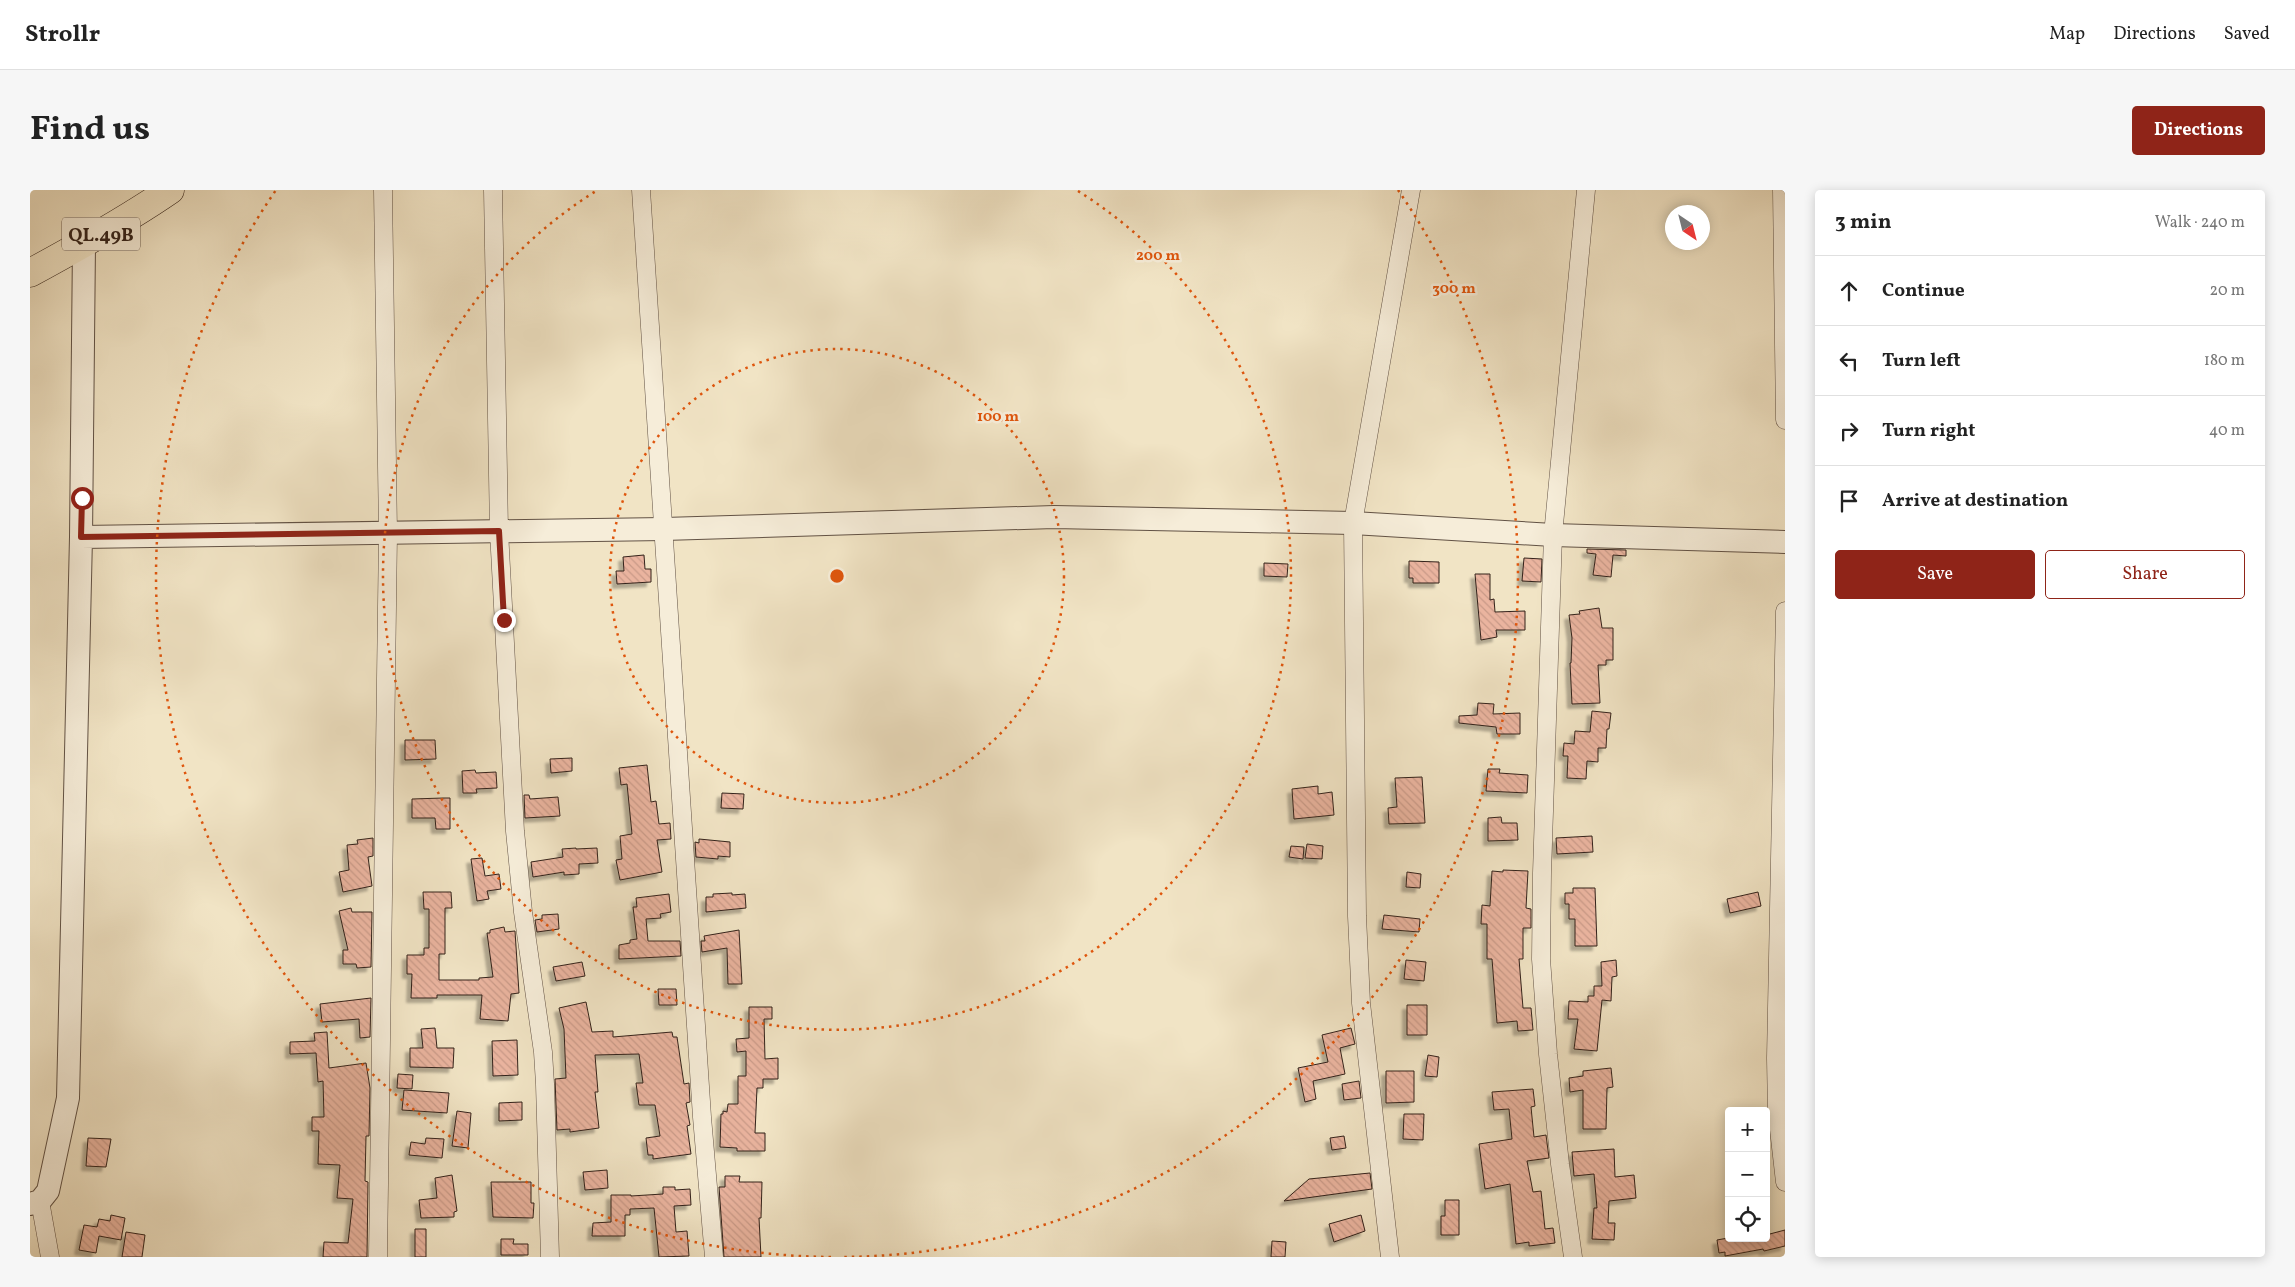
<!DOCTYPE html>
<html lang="en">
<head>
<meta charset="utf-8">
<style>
  body { margin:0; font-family:Vollkorn,serif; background:#f6f6f6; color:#222 }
  .controls { position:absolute; right:15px; bottom:15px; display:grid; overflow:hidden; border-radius:5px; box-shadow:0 2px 12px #0003 }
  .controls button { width:45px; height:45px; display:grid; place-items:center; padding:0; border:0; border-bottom:1px solid #e0e0e0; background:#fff; color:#222; font:25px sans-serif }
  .compass { position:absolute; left:1635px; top:15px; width:45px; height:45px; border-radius:50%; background:#fff; box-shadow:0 2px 12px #0003; rotate:145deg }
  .stop { position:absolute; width:15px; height:15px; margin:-11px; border:4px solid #8f2418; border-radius:50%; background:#fff }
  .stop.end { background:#8f2418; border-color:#fff; box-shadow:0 1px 5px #0008 }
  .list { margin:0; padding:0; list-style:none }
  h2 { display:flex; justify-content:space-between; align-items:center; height:65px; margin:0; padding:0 20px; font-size:21px }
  h2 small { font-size:16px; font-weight:400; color:#767676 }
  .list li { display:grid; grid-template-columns:32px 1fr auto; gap:15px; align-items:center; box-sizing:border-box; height:70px; padding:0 20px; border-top:1px solid #e0e0e0 }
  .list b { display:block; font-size:19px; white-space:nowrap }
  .list em { font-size:16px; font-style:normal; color:#767676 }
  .actions { display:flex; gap:10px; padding:15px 20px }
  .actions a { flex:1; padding:11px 0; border:1px solid #8f2418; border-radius:5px; text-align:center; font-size:18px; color:#8f2418 }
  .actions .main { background:#8f2418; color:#fff }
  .icon { flex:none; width:28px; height:28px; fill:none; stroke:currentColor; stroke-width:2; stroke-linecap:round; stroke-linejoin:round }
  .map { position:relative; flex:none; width:1755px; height:1067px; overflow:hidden; border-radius:5px }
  header { display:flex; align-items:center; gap:30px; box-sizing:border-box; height:70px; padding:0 25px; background:#fff; border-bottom:1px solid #e0e0e0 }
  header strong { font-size:24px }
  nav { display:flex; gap:28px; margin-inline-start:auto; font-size:18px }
  .intro { display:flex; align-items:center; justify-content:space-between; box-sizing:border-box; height:120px; padding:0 30px }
  h1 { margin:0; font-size:35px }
  .button { padding:12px 22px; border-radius:5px; background:#8f2418; color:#fff; font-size:18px; font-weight:700 }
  main { display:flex; gap:30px; padding:0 30px }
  aside { flex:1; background:#fff; border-radius:5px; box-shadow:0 2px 12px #0003 }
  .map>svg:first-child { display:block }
  .building { fill:url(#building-back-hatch); stroke:#33221a; filter:url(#shadow) }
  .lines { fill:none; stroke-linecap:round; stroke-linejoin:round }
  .minor-casing { stroke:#625245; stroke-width:19 }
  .tertiary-casing { stroke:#625245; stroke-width:24 }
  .primary-casing { stroke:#33221a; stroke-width:29 }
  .minor { stroke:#f6edd9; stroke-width:18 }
  .tertiary { stroke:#f6edd9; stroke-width:22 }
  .primary { stroke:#f1e4c5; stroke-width:28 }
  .route { stroke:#8f2418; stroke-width:6 }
  .ring { fill:none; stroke:#df560d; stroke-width:2.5; stroke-dasharray:2.5 5 }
  .labels { text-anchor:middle; stroke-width:5; stroke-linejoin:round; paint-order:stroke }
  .shield { fill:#f6edd9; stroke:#6e5f53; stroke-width:1 }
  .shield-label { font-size:19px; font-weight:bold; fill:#33221a }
  .centre { fill:#df560d; stroke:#f6edd9; stroke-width:2.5 }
  .ring-label { font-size:15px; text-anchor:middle; font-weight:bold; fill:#df560d; stroke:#f6edd9; stroke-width:5; stroke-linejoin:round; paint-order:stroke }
</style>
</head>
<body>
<header>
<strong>Strollr</strong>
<nav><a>Map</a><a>Directions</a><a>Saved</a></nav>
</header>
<div class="intro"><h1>Find us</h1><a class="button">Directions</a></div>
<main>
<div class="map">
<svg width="1755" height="1067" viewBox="0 0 1755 1067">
  <defs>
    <pattern id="building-back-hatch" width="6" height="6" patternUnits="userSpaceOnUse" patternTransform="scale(1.25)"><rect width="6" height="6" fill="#eab49f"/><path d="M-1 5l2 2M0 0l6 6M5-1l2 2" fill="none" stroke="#c99a88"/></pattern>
    <filter id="shadow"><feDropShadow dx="-4.5" dy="4.5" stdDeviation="1" flood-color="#0004"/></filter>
  </defs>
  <rect width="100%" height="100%" fill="#f1e4c5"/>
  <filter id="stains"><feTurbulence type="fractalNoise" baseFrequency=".004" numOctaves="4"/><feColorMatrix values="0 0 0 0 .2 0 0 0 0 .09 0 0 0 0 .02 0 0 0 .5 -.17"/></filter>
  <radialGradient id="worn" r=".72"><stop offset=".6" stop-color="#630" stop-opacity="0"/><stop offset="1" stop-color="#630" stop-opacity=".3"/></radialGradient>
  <path class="building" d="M1557 359 1596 360V366L1583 365 1581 387 1563 385 1566 364 1557 363Z
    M614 365 615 379H621V392L587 394 586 381H594L593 367Z
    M1494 368 1512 369 1511 392 1492 391Z
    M1379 371 1409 372V393H1383V388H1379Z
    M1234 373 1258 374 1257 387 1234 386Z
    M1445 384H1460V410L1464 409 1465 422 1495 421V440H1466L1467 447 1451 450Z
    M1569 418 1572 438H1583V470H1576V475H1568L1570 513 1542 514 1540 473H1541L1542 448 1539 425 1550 424 1549 421Z
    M1448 513 1464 514 1463 524 1490 523V544H1467L1466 537 1429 533V526L1447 525Z
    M1562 521 1581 523 1579 539H1577L1576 558H1568V572L1557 571 1556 589 1537 588 1538 566H1533L1534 553 1544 554 1545 541 1560 542Z
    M375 550H405L406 569 375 570Z
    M542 568V581L521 583 520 569Z
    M617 575 621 612 626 611 629 634 640 633 641 649 627 650 632 682 590 690 586 670 592 669 590 646 602 644 597 594 591 595 589 578Z
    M1458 579H1470L1469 583 1498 585 1497 603 1456 601Z
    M445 580 446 583 466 582 467 598 446 599 447 603H433L432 581Z
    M1392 587 1395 633 1359 634 1358 618 1367 617 1365 588Z
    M1288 596V604L1302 602 1304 625 1264 629 1262 599Z
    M692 603 714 604 713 619 691 618Z
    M494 605H499L500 609 528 607 530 626 495 628Z
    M413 608H420V639H406L405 628H382V609Z
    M1471 627 1472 633H1487L1488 650 1458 651V628Z
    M1562 646 1563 662 1527 664 1526 648Z
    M343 648V666L338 667 342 696 313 702 309 682 319 680 317 655 328 654 327 650Z
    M669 649 700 652V667L688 666V669L666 667 665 652 669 653Z
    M1277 654 1293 656 1292 669 1275 668Z
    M1261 656 1274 657 1273 669 1259 667Z
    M546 658V659L567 658 568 673 549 674V684L534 685V682L503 687 501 672 533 667 532 659Z
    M452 668 455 686 469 684 471 699 457 701 459 709 447 711 441 669Z
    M1473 680 1498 681 1496 718 1501 719V738H1493V769H1489L1493 818H1501L1503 840 1488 841 1487 831 1467 833 1462 769H1457V734H1451L1452 715 1460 716 1462 681 1473 682Z
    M1377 682 1391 684 1390 698 1376 697Z
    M1543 698H1565L1567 756H1545V729H1539V714H1535V703H1543Z
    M393 702H421L422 718H415V764H409V790H449V788L463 787 457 743H460V740L474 737 475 742 485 741 489 803 481 804 478 831 450 829 452 805H407V808H381L382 784H377V765H394V758H399V719H394Z
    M1728 702 1731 716 1700 723 1697 709Z
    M702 703V705L715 704 716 718 676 722V707H683V704Z
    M639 704 641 722 630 724 631 728 616 729 618 751H650L651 766 589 769V755L600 753V750L607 749 603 717H607L606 708Z
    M321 718 322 722H342L341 777 327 778 326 774H313V760H318L309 721Z
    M528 724 529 739 507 742 505 730 512 729V725Z
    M1354 725 1390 729 1389 742 1352 739Z
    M709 740 712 794H698L697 758 672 762 671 751H675L674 746Z
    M1376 770 1396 772 1394 791 1374 789Z
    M1586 770 1587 786 1582 787 1581 811 1572 810 1567 861 1544 859 1548 829H1538L1539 811 1558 812V806H1564V796H1572L1571 772Z
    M552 772 555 786 526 791 523 777Z
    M628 799H646L647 815H629Z
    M341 808 340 847 330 848 329 829 292 832 290 814Z
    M556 812 562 842 583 841V847L642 842 643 847H647L654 894 659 893 660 912 656 913 660 935 657 936 661 964 623 969V965H618L616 948 630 946 625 915H609L606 893H613L609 864 565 865 568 902H565L569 938 540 942V939L527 940 525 889 536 888 534 839 529 818Z
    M1377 815H1397V845H1377Z
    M719 817H742V829H734L735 869 748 868V889H733V898H727L725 943H735V961H707V958L690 957 691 924H693V921L697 922 698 914H708V886H716V861L707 862 706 849 719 848Z
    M405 838 407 858H424L423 878 380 877V858H393L391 839Z
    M1321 838 1325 854 1310 858 1315 884 1283 891 1286 909 1275 912 1268 878 1298 872 1292 845Z
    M297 842 299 878 336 873 340 898 339 946H336L335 991 338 992 337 1067H293L294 1052 318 1053 323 1009 307 1008 310 975 288 974 289 941H282V927H294L293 891 288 892 286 863 260 864V852L285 851 284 843Z
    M487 850 488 885 463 886 462 851Z
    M1398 865 1409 867 1407 887 1395 886Z
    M1581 878 1583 897 1577 898 1576 939H1553V900L1540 902 1539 888 1553 886V881Z
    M1356 881H1384V912L1356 913Z
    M368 884 383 885 382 899 367 898Z
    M1329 891 1331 908 1314 910 1312 894Z
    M1503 899 1505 916 1501 917 1504 947 1516 945 1519 968 1497 971 1503 1002 1511 1001 1515 1039 1523 1038 1525 1053 1499 1056V1052L1486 1054 1480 994 1455 999 1449 954 1482 949 1479 919 1464 920 1462 902Z
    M374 900 419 903 417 923 372 920Z
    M492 912V930L469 931V913Z
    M427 921 441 923 438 958 422 956Z
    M1374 924H1394L1393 950 1373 949Z
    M1314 946 1316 958 1302 960 1300 948Z
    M58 948 81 949 76 977 56 976Z
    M396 948 414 949 412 968 379 965 381 952 395 954Z
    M1584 959 1585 987 1604 985 1606 1008 1579 1011 1578 1033H1585L1584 1050 1562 1049 1564 1018H1567L1564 984 1544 986 1542 962Z
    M577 980 578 998 555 1000 553 982Z
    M1340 983 1342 999 1254 1011 1279 989Z
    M422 985 427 1021 424 1022V1027L391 1028 389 1010 407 1008 405 988Z
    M695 986H710L709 992H732L731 1028H729L731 1067H694L689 997H695Z
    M461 992H501V1013H504L503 1028 463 1027Z
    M633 997H645V1000L660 999 661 1015 644 1016 646 1042 657 1041 659 1066 629 1067 624 1018 600 1019V1025H595V1046H562L563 1033 581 1032V1005H601V1006L633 1004Z
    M1415 1010H1429V1045H1411V1026H1415Z
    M81 1025 95 1028 91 1050 69 1046 66 1063 49 1060 54 1035 67 1037 69 1029 80 1031Z
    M1331 1025 1335 1041 1304 1052 1299 1034Z
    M385 1039H396V1067H385Z
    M1755 1040V1056L1734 1061 1733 1059 1695 1066V1062L1689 1063 1687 1050 1698 1048H1736V1045Z
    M96 1042 115 1045 112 1067H92Z
    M471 1049H484L483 1054H498V1065H471Z
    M1242 1051 1256 1052 1255 1067H1241Z"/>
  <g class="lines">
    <g class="minor-casing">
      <path id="minor" d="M463 0 469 341 485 641 493 722 513 862 515 894 520 1067
        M611 0 672 927 684 1067
        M1752 0 1755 230
        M1755 421 1746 868 1747 922 1755 992
        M10 1011 20 1067
        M348 1067 358 344 353 0
        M1360 1067 1331 813 1327 726 1323 333 1381 0
        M1543 1067 1530 974 1518 864 1511 769 1512 683 1523 345 1556 0"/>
    </g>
    <g class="tertiary-casing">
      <path id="tertiary" d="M51 347 634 339 1024 327 1323 333 1523 345 1755 352
        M0 1014 10 1011 18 1001 38 908 51 347 54 54"/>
    </g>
    <g class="primary-casing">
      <path id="primary" d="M0 83C48 57 95 31 140 0"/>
    </g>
    <use href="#minor" class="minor"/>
    <use href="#tertiary" class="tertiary"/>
    <use href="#primary" class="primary"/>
  </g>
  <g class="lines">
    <path class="route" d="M52 308 51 347 469 341 474 430"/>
  </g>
  <g class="ring">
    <circle cx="807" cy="386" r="227"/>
    <path d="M1048 1A454 454 0 1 1 566 1"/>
    <path d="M801 1067A681 681 0 0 1 246 0M1368 0A681 681 0 0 1 813 1067"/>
  </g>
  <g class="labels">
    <rect class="shield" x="32" y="27.5" width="78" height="33" rx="4"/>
    <g class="shield-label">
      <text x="71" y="51">QL.49B</text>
    </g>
  </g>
  <circle cx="807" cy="386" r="8" class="centre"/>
  <g class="ring-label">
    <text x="1128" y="70">200 m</text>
    <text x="1424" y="103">300 m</text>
    <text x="968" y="231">100 m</text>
  </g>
  <rect width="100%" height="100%" filter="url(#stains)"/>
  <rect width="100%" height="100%" fill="url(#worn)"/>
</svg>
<div class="controls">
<button>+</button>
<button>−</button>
<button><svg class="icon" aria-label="locate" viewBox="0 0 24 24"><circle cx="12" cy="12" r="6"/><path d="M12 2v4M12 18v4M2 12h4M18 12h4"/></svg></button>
</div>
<svg class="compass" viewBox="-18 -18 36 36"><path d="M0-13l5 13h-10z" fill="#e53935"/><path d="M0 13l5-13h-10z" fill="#767676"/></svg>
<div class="stop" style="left:52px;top:308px"></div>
<div class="stop end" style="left:474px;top:430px"></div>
</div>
<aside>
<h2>3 min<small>Walk · 240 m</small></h2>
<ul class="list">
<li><svg class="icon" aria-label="ahead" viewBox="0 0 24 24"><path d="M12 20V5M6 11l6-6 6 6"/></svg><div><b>Continue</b></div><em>20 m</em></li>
<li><svg class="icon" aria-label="left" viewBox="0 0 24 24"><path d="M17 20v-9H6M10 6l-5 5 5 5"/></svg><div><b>Turn left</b></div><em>180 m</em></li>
<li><svg class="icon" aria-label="right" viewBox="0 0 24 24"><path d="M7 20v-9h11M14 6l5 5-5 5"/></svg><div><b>Turn right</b></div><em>40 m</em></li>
<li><svg class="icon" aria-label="arrive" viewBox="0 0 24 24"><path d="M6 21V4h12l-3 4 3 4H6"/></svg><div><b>Arrive at destination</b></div></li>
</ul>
<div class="actions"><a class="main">Save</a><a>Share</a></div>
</aside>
</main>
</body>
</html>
